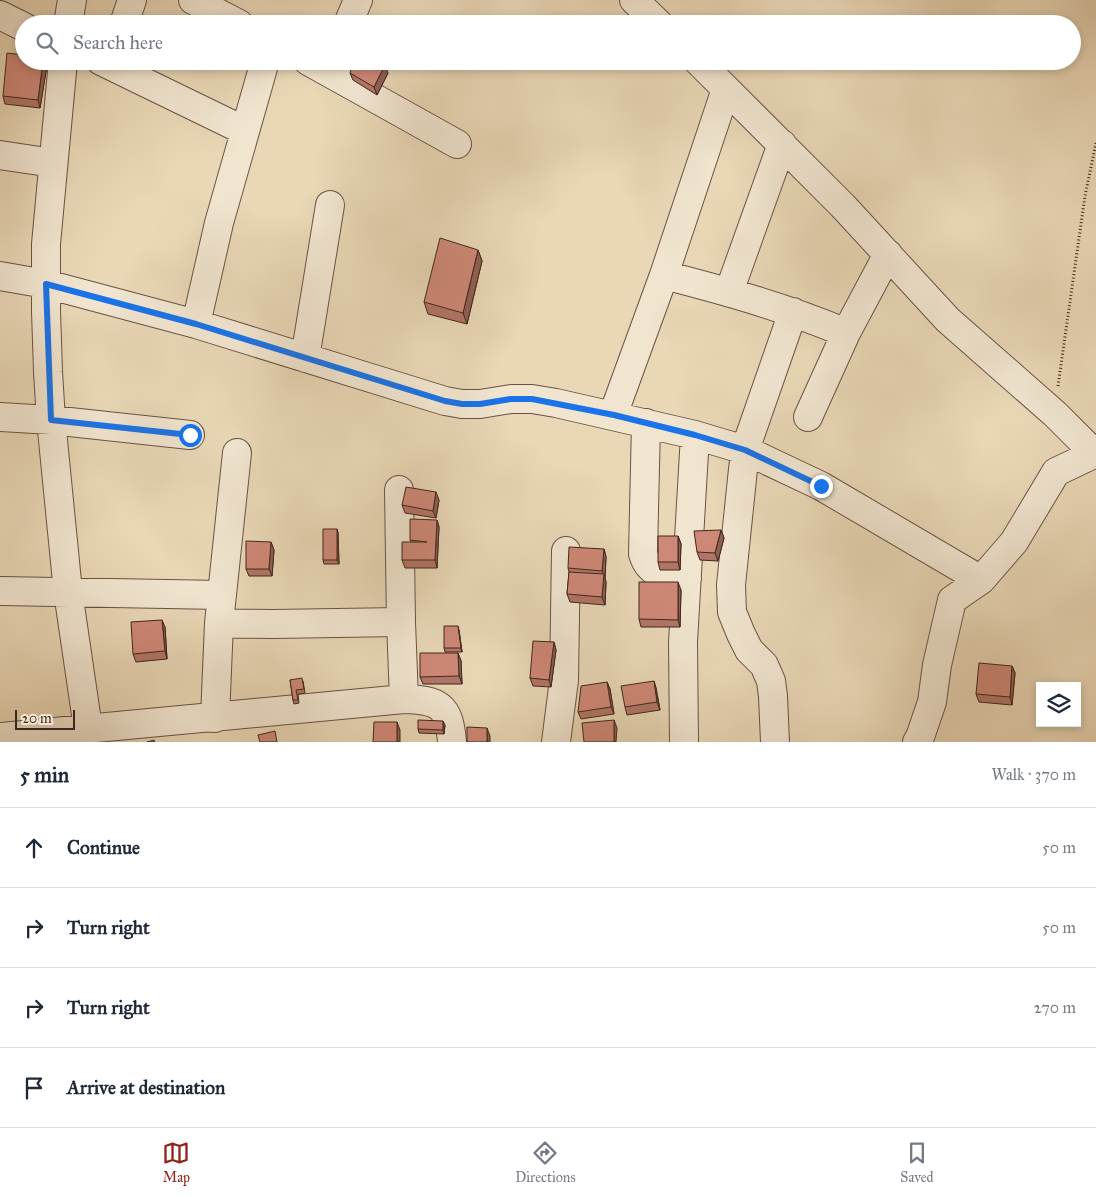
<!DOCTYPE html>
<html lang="en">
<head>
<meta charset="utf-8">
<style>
  body { margin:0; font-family:"IM FELL Great Primer",serif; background:#f2f2f3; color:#1f2937 }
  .controls { position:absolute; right:15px; bottom:15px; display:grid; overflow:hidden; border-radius:0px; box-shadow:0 2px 8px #0003 }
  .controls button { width:45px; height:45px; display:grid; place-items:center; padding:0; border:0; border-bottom:1px solid #e0e1e3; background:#fff; color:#1f2937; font:25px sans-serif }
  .scale { position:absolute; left:15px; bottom:12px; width:60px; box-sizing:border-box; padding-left:5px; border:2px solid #3e271e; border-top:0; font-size:14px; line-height:18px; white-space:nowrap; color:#3e271e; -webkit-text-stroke:4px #f1e5d0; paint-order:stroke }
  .stop { position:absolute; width:15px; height:15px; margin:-11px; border:4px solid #1a73e8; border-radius:50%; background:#fff }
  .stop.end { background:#1a73e8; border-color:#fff; box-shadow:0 1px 5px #0008 }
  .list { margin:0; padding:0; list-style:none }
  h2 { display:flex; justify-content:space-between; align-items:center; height:65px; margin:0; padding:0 20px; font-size:21px }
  h2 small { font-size:16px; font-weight:400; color:#747a83 }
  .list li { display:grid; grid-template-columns:32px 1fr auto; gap:15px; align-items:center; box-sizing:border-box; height:80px; padding:0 20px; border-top:1px solid #e0e1e3 }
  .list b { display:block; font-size:19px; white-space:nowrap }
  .list em { font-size:16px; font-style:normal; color:#747a83 }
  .icon { flex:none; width:28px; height:28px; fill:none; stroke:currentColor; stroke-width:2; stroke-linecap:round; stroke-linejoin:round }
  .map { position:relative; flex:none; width:1096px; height:742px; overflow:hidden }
  .search { position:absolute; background:#fff; box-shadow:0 2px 8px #0003; left:15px; right:15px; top:15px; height:55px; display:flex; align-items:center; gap:12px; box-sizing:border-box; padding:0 18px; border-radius:28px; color:#747a83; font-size:19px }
  .sheet { height:385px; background:#fff }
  nav { display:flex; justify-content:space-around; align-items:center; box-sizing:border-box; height:70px; border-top:1px solid #e0e1e3; background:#fff; font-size:14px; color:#747a83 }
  nav a { display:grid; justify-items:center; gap:2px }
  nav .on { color:#8f2418 }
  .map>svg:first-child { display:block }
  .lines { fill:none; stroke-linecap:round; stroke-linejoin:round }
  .minor-casing { stroke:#695344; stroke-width:30 }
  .path { stroke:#3e271e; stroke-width:3; stroke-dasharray:1 2.5; stroke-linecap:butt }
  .minor { stroke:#f1e5d0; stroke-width:28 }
  .wall { fill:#b17566; stroke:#3e271e }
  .shaded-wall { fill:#905f53; stroke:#3e271e }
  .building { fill:#ce8877; stroke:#3e271e }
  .route { stroke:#1a73e8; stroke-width:6 }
</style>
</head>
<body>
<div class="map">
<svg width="1096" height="742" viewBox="0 0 1096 742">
  <rect width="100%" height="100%" fill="#e9d7b6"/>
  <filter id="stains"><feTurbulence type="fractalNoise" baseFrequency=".004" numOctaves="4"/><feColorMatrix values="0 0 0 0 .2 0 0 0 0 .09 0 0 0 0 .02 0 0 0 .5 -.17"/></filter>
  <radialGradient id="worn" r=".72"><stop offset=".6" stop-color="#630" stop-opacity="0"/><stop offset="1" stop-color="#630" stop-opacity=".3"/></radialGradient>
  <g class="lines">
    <g class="minor-casing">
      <path id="minor" d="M193 0 239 24
        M634 0 659 24
        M0 15 24 27
        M68 24 72 0
        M124 24 132 0
        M348 24 358 0
        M63 61 46 244V311L48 372 51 420 68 592 90 742
        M101 61 245 131
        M308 61 457 144
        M698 61 843 206 948 320 1055 414 1094 453
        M0 155 53 163
        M664 275C726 291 787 308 846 333
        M0 276 46 284 196 324 445 401 462 404H480L511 399H532L556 403 695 435 745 450 821 486 981 580
        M729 292 782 144
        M196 324 219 223 265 61
        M305 358 330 205
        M613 415 664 275 726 89
        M0 417 51 420 190 435
        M808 417 846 333 888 254
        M646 423 643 554C650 577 667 575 687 578
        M399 490 401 622 404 699
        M0 591 222 595
        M219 623 272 624 401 622
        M215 718 219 623 237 453
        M0 737 404 699C439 700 449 705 452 742
        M556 742 564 680 566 551
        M684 742 683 642 695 435
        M775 742 773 696 771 681 764 665 749 650 741 634 732 612 731 585 745 450 793 312
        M917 742 920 737 932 702 937 665 952 600 981 580 1014 542 1056 472 1096 453"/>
    </g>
    <path class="path" d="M1058 386 1085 196 1096 143"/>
    <use href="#minor" class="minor"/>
  </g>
  <path class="wall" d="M47 65 40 108 5 104 3 96Z
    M350 73H388L377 95 353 80Z
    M478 250 482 261 467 324 428 314 424 302Z
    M439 500 436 518 405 513 402 505Z
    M437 520 439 527 437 568H405L402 560 411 542 410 540Z
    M337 529 338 533 339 564H324L323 560Z
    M721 530 724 538 718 561 700 560 697 552Z
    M678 536 681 544 680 570H660L658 562Z
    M271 542 274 550 272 576H249L246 569Z
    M604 549 606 557 605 578 606 582 605 605 570 602 567 594 569 572 568 568Z
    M681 590 680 627H641L639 619Z
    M165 627 167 659 136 662 133 654Z
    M459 630 462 652H445L444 648Z
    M554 642 556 650 551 687 533 686 530 678Z
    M458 653 461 661 462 684H423L420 677Z
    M1012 666 1015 673 1012 705 979 702 976 694Z
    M290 680 303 681 305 693 298 694 299 703 294 704 293 700Z
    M654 681 656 688 660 710 627 715 625 707Z
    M607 682 610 689 614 714 581 719 578 712Z
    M445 725 444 734 419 733 418 729Z"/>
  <path class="shaded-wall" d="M43 61H45L47 65 40 108 38 100Z
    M385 65 388 73 377 95 374 87Z
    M478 250 482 261 467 324 463 313Z
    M436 492 439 500 436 518 433 511Z
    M437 520 439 527 437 568 435 560Z
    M337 529 338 533 339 564 337 560Z
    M721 530 724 538 718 561 715 553Z
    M678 536 681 544 680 570 678 562Z
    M271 542 274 550 272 576 269 569Z
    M604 549 606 557 605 578 606 582 605 605 602 597 604 575 602 571Z
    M678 582 681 590 680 627 678 620Z
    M162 620 165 627 167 659 165 651Z
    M458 626 459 630 462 652 461 648Z
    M554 642 556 650 551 687 549 680Z
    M458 653 461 661 462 684 459 676Z
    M1012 666 1015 673 1012 705 1010 697Z
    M654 681 656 688 660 710 657 702Z
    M607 682 610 689 614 714 611 707Z
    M614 720 617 728 616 742H614Z
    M443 721 445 725 444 734 443 730Z
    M397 722 400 730V742H397Z
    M487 728 490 736V742H487Z"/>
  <path class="building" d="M7 53 24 55V61H43L38 100 3 96Z
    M354 61H376L385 65 374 87 350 73Z
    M440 238 478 250 463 313 424 302Z
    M406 487 436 492 433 511 402 505Z
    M410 519 437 520 435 560H402V542H427L410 540Z
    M323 529H337V560H323Z
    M721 530 715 553 697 552 694 531Z
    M658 536H678V562H658Z
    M246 541 271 542 269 569H246Z
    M569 547 604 549 602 571 568 568Z
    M569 572 604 574 602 597 567 594Z
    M639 582H678V620L639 619Z
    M162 620 165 651 133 654 131 622Z
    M444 626H458L461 648H444Z
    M533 641 554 642 549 680 530 678Z
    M420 653H458L459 676 420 677Z
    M979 663 1012 666 1010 697 976 694Z
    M302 678 304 689 296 690 298 700H293L290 680Z
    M654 681 657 702 625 707 621 686Z
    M607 682 611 707 578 712 581 686Z
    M418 720 443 721V730L418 729Z
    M614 720V742H584L582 723Z
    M374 722H397V742H373Z
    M467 727 487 728V742H467Z
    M275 731 277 742H260L258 735Z
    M154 740 155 742H147Z"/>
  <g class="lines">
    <path class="route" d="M190 435 51 420 46 284 196 324 445 401 462 404H480L511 399H532L614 415 695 435 745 450 821 486"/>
  </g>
  <rect width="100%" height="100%" filter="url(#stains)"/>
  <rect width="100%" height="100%" fill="url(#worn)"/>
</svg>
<div class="controls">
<button><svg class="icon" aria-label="layers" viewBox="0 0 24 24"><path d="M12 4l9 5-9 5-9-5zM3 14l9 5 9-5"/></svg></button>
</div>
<div class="scale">20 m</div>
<div class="stop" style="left:190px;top:435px"></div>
<div class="stop end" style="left:821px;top:486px"></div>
<div class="search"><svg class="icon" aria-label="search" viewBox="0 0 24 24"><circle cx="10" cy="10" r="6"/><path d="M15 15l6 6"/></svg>Search here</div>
</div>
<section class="sheet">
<h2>5 min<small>Walk · 370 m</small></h2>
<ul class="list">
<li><svg class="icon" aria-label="ahead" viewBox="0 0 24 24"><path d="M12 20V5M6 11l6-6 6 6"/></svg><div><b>Continue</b></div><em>50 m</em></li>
<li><svg class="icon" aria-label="right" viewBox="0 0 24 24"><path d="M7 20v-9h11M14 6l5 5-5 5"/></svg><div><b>Turn right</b></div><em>50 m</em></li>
<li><svg class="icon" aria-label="right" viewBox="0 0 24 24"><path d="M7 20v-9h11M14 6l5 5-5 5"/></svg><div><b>Turn right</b></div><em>270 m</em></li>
<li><svg class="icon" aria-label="arrive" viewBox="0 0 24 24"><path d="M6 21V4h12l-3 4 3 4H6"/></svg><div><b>Arrive at destination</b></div></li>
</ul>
</section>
<nav>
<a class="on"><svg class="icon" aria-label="map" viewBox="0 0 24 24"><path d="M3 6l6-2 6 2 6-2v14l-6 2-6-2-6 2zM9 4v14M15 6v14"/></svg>Map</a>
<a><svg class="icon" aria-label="directions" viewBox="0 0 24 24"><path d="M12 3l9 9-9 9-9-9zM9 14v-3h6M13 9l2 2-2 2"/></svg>Directions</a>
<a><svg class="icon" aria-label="saved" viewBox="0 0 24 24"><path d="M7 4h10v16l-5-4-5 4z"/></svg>Saved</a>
</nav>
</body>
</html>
